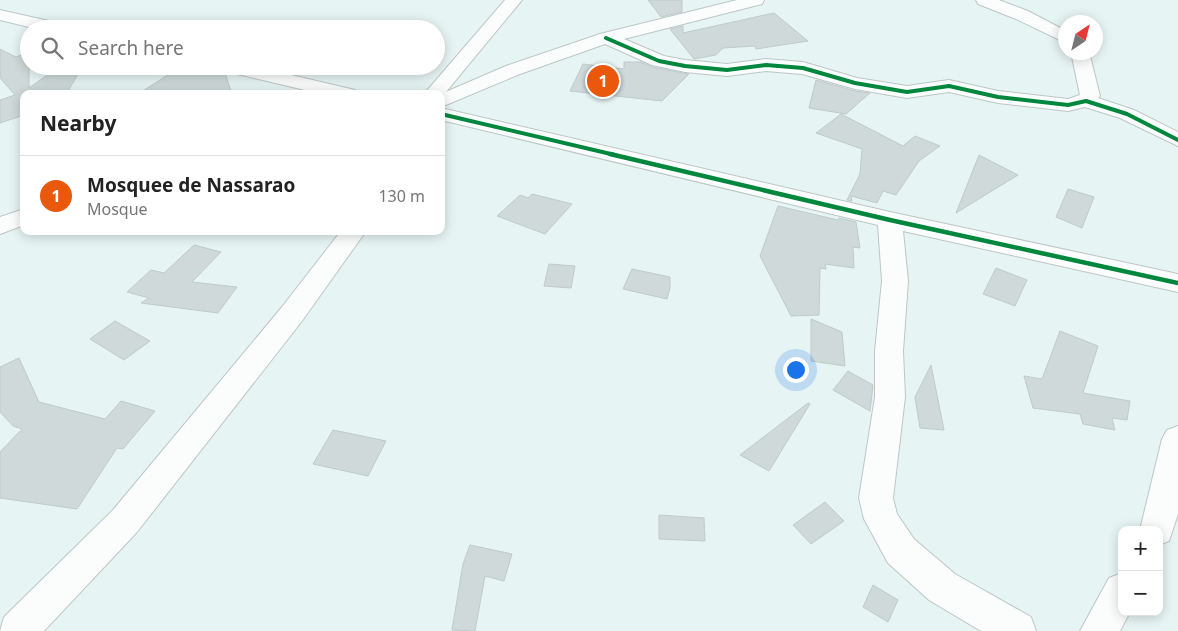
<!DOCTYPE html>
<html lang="en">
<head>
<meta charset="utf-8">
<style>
  body { margin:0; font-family:"Noto Sans",sans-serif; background:#f2f2f2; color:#222 }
  .controls { position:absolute; right:15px; bottom:15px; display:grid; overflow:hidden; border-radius:10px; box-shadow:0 2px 12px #0003 }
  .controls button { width:45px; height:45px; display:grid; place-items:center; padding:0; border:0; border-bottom:1px solid #e0e0e0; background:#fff; color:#222; font:25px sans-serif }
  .compass { position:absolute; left:1058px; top:15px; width:45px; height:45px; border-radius:50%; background:#fff; box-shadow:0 2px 12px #0003; rotate:35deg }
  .you { position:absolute; left:795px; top:369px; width:18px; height:18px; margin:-12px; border:4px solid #fff; border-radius:50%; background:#1a73e8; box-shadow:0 0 0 8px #1a73e833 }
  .badge { display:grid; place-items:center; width:32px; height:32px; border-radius:50%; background:#ea580c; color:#fff; font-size:16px; font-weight:700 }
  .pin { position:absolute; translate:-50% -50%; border:2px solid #fff; box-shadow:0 1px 5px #0006 }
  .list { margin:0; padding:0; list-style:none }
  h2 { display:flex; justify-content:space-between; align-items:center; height:65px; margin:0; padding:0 20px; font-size:21px }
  h2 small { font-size:16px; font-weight:400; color:#767676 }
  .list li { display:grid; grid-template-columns:32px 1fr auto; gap:15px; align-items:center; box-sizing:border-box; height:80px; padding:0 20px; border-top:1px solid #e0e0e0 }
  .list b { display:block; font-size:19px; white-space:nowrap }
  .list p { margin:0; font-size:16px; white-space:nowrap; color:#767676 }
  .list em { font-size:16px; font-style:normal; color:#767676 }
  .icon { flex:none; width:28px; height:28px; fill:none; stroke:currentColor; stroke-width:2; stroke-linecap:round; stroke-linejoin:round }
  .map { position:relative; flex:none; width:1178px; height:631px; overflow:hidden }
  .search { position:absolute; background:#fff; box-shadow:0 2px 12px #0003; left:20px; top:20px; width:425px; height:55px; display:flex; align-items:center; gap:12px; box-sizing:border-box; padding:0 18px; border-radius:28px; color:#767676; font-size:19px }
  .panel { position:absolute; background:#fff; box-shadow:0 2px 12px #0003; left:20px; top:90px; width:425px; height:145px; border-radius:10px }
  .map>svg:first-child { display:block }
  .building { fill:#cfd9d9; stroke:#bfcaca }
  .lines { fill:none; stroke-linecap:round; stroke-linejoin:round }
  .minor-casing { stroke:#bcc6c6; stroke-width:2 }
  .tertiary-casing { stroke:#bcc6c6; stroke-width:2 }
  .minor { fill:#fbfdfd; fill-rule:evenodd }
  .tertiary { fill:#fbfdfd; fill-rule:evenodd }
  .cycleway-far1-casing { stroke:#fff; stroke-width:5.5 }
  .cycleway-casing { stroke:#fff; stroke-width:8 }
  .cycleway-far1 { stroke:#00873e; stroke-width:4 }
  .cycleway { stroke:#00873e; stroke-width:4.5 }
</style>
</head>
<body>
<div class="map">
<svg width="1178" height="631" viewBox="0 0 1178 631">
  <rect width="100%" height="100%" fill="#e7f4f4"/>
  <path class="building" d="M648 0H682V12L661 17Z
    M774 13 808 41 756 49 755 46 723 48 716 55 694 59 670 29 683 26V33Z
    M0 49 16 57 29 52V88L60 66H83L68 91 24 94V115L0 123V100L15 95 0 78Z
    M624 62H641L652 67 689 74 662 101 570 91 583 64 624 69Z
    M182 66H216L220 72 225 73 232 94H138Z
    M816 80 855 91 870 93 846 114 809 108Z
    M841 114 903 146 915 136 940 146 919 161 896 195 883 191 877 203 851 196 852 201 847 200 860 174 862 149 816 133Z
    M979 155 1018 175 956 213Z
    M1068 189 1094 197 1082 228 1056 217Z
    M532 194 572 204 545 234 497 216 520 195 528 198Z
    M778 206 838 220 839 218 856 222 860 248 853 247 854 268 825 264 826 269 820 268 819 315 791 316 760 256Z
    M194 245 221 252 192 282 237 287 218 313 141 303 149 298 127 292 151 270 164 273Z
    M549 264 575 266 571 288 544 286Z
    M996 268 1027 280 1015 306 983 294Z
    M632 269 670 277V288L667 299 623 289Z
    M811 319 842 332 845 366 811 361Z
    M115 321 150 341 124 360 90 339Z
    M1060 331 1098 346 1083 393 1130 401 1127 420 1112 418 1115 430 1083 424 1080 414 1033 408 1024 376 1042 379Z
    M19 358 39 402 105 419 121 401 155 411 123 449 117 448 77 509 0 498V452L22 429 13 426 0 412V367Z
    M931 365 944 430 920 428 915 397Z
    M848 371 873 385 870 411 833 390Z
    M808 403 810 404 769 471 740 455Z
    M333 430 386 441 368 476 313 464Z
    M825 502 844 521 811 544 793 525Z
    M659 515 704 518 705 541 659 539Z
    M470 545 512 554 504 581 485 576 475 631 452 630 463 564Z
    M873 585 898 600 888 622 863 607Z"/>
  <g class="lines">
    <g class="minor-casing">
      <path id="minor" d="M737 0H764L762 4 624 39 664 56 685 60 727 64 766 59 803 62 857 78 907 86 949 80 998 91 1068 99 1080 95 1071 52H1089L1100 96 1098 98 1134 110 1178 132V146L1120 118 1085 107 1068 111 998 103 949 92 907 98 855 89 802 74 766 71 727 76 685 72 652 65 605 44 520 74 441 107V94L506 66 600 34Z
        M976 0H999L1028 11 1066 31V43L1016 19 978 4Z
        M0 10 67 25 70 29H37L0 20Z
        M218 66H253L355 90 358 94H322L220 70Z
        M441 108 890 212 1178 274V292L903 231 908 281 903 351 905 397 893 498 897 514 914 539 955 574 1031 617 1036 631H981L929 600 888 563 864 519 859 498 875 397V351L882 281 878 225 441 120Z
        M24 209V225L0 234V217Z
        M1178 426V514L1169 541 1159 545V530H1140L1162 439 1167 430Z
        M1122 573V612H1130L1120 631H1080L1109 578Z"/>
    </g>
    <g class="tertiary-casing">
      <path id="tertiary" d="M505 0H522L441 98V94H424Z
        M341 231H366L302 321 137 532 44 631H0L4 617 113 510 282 307Z"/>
    </g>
    <use href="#minor" class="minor"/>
    <use href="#tertiary" class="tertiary"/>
    <g class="cycleway-far1-casing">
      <path id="cycleway-far1" d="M606 38 659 61 685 66 727 70 766 65 803 68 855 83 907 92 949 86 998 97 1068 105 1086 101 1127 114 1178 140
        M441 114 615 155"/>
    </g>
    <g class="cycleway-casing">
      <path id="cycleway" d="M610 154 890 220 1178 283"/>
    </g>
    <use href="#cycleway-far1" class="cycleway-far1"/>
    <use href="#cycleway" class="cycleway"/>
  </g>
</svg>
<div class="controls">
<button>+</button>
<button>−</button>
</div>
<svg class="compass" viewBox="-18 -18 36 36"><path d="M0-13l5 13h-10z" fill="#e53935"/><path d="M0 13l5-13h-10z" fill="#767676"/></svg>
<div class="you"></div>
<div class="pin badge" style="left:603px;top:81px">1</div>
<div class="search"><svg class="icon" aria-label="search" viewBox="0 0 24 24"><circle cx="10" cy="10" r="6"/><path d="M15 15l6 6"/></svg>Search here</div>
<section class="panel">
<h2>Nearby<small></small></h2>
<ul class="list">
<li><span class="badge">1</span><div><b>Mosquee de Nassarao</b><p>Mosque</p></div><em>130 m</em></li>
</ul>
</section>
</div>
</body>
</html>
